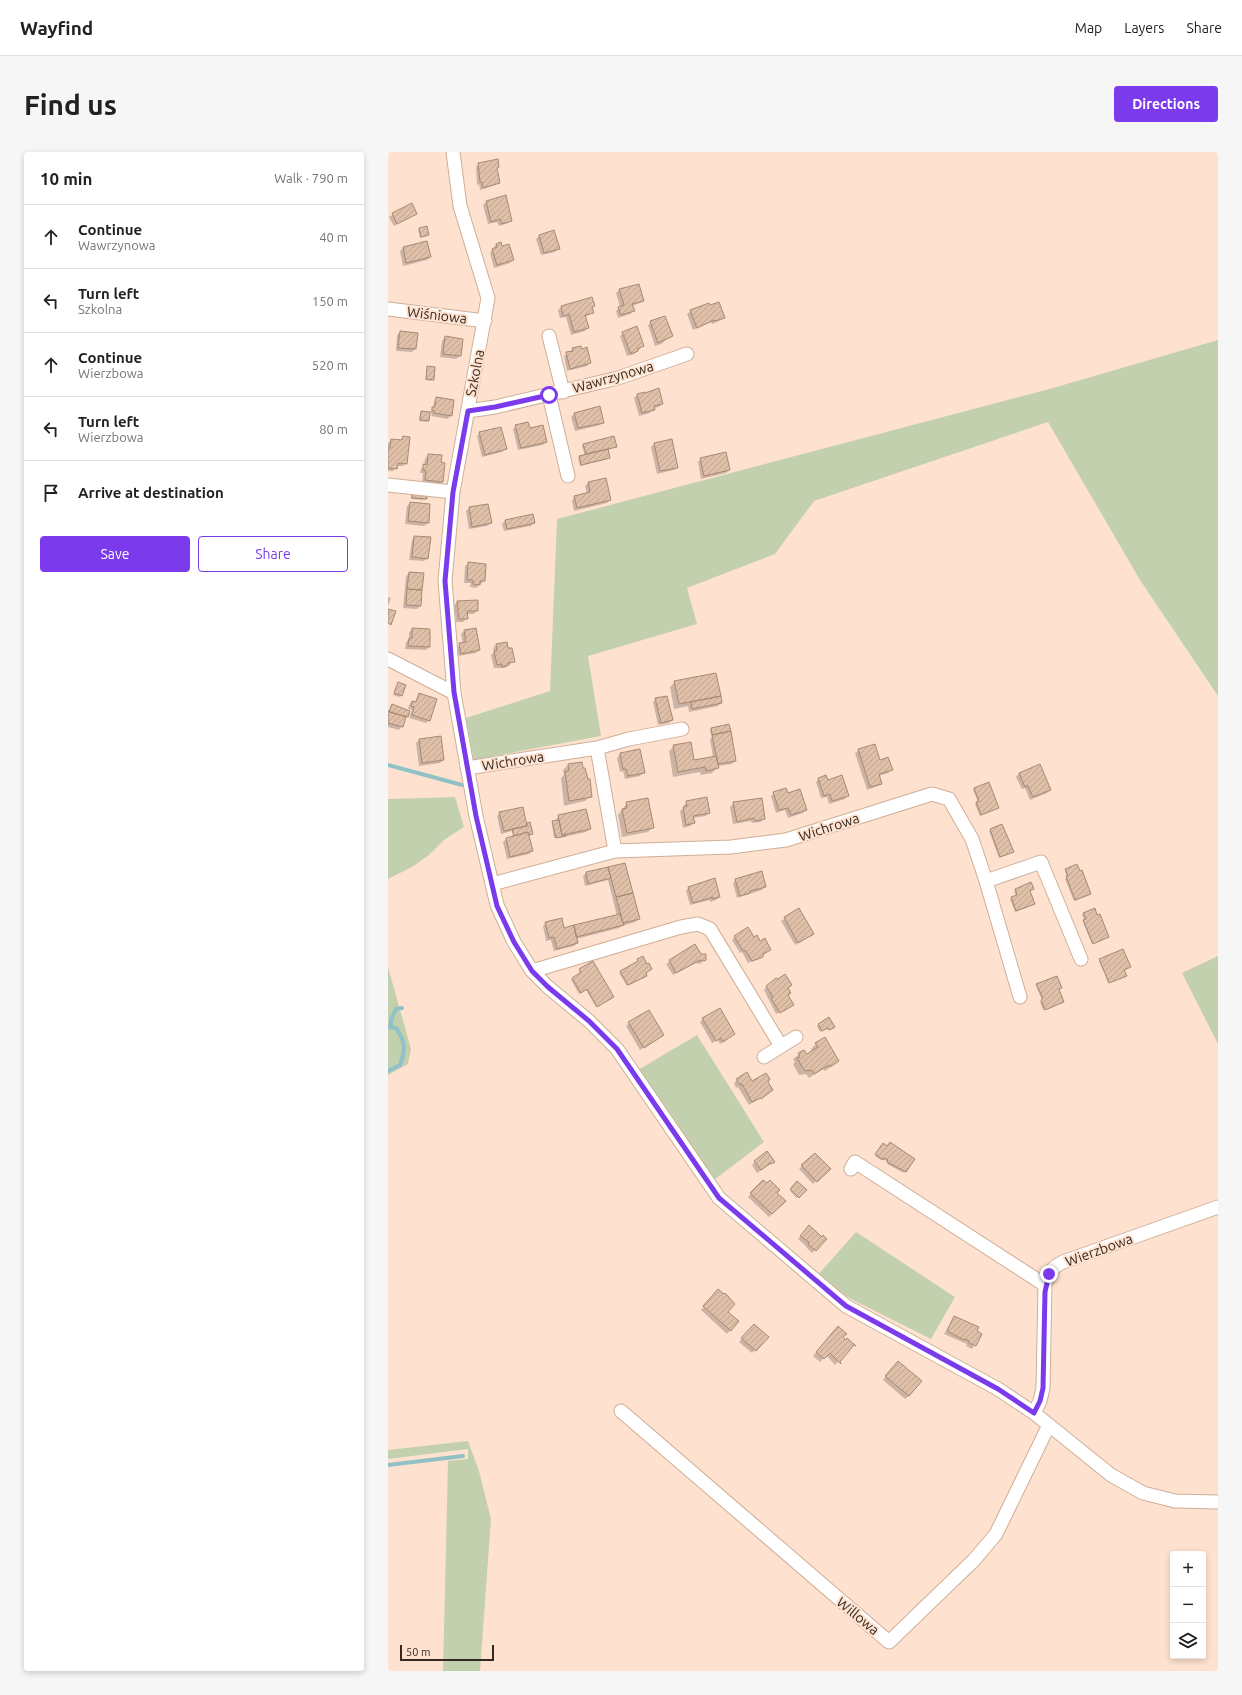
<!DOCTYPE html>
<html lang="en">
<head>
<meta charset="utf-8">
<style>
  body { margin:0; font-family:Ubuntu,sans-serif; background:#f6f6f6; color:#202124 }
  .controls { position:absolute; right:12px; bottom:12px; display:grid; overflow:hidden; border-radius:4px; box-shadow:0 2px 6px #0003 }
  .controls button { width:36px; height:36px; display:grid; place-items:center; padding:0; border:0; border-bottom:1px solid #e0e0e0; background:#fff; color:#202124; font:20px sans-serif }
  .scale { position:absolute; left:12px; bottom:10px; width:94px; box-sizing:border-box; padding-left:4px; border:2px solid #352820; border-top:0; font-size:11px; line-height:14px; white-space:nowrap; color:#352820; -webkit-text-stroke:3px #fee2cf; paint-order:stroke }
  .stop { position:absolute; width:12px; height:12px; margin:-9px; border:3px solid #7c3aed; border-radius:50%; background:#fff }
  .stop.end { background:#7c3aed; border-color:#fff; box-shadow:0 1px 4px #0008 }
  .list { margin:0; padding:0; list-style:none }
  h2 { display:flex; justify-content:space-between; align-items:center; height:52px; margin:0; padding:0 16px; font-size:17px }
  h2 small { font-size:13px; font-weight:400; color:#757577 }
  .list li { display:grid; grid-template-columns:26px 1fr auto; gap:12px; align-items:center; box-sizing:border-box; height:64px; padding:0 16px; border-top:1px solid #e0e0e0 }
  .list b { display:block; font-size:15px; white-space:nowrap }
  .list p { margin:0; font-size:13px; white-space:nowrap; color:#757577 }
  .list em { font-size:13px; font-style:normal; color:#757577 }
  .actions { display:flex; gap:8px; padding:12px 16px }
  .actions a { flex:1; padding:9px 0; border:1px solid #7c3aed; border-radius:4px; text-align:center; font-size:14px; color:#7c3aed }
  .actions .main { background:#7c3aed; color:#fff }
  .icon { flex:none; width:22px; height:22px; fill:none; stroke:currentColor; stroke-width:2; stroke-linecap:round; stroke-linejoin:round }
  .map { position:relative; flex:none; width:830px; height:1519px; overflow:hidden; border-radius:4px }
  header { display:flex; align-items:center; gap:24px; box-sizing:border-box; height:56px; padding:0 20px; background:#fff; border-bottom:1px solid #e0e0e0 }
  header strong { font-size:19px }
  nav { display:flex; gap:22px; margin-inline-start:auto; font-size:14px }
  .intro { display:flex; align-items:center; justify-content:space-between; box-sizing:border-box; height:96px; padding:0 24px }
  h1 { margin:0; font-size:28px }
  .button { padding:10px 18px; border-radius:4px; background:#7c3aed; color:#fff; font-size:14px; font-weight:700 }
  main { display:flex; gap:24px; padding:0 24px }
  aside { flex:1; background:#fff; border-radius:4px; box-shadow:0 2px 6px #0003 }
  .map>svg:first-child { display:block }
  .green { fill:#c3d0ae }
  .shadow { fill:#0003 }
  .lines { fill:none; stroke-linecap:round; stroke-linejoin:round }
  .stream { stroke:#90c1c7; stroke-width:4 }
  .building { fill:url(#building-hatch); stroke:#a88973 }
  .minor-casing { stroke:#cfae97; stroke-width:15 }
  .minor { stroke:#fff; stroke-width:13 }
  .route { stroke:#7c3aed; stroke-width:5 }
  .labels { text-anchor:middle; stroke-width:4; stroke-linejoin:round; paint-order:stroke }
  .street-label { font-size:14px; fill:#352820; stroke:#fee2cf }
</style>
</head>
<body>
<header>
<strong>Wayfind</strong>
<nav><a>Map</a><a>Layers</a><a>Share</a></nav>
</header>
<div class="intro"><h1>Find us</h1><a class="button">Directions</a></div>
<main>
<aside>
<h2>10 min<small>Walk · 790 m</small></h2>
<ul class="list">
<li><svg class="icon" aria-label="ahead" viewBox="0 0 24 24"><path d="M12 20V5M6 11l6-6 6 6"/></svg><div><b>Continue</b><p>Wawrzynowa</p></div><em>40 m</em></li>
<li><svg class="icon" aria-label="left" viewBox="0 0 24 24"><path d="M17 20v-9H6M10 6l-5 5 5 5"/></svg><div><b>Turn left</b><p>Szkolna</p></div><em>150 m</em></li>
<li><svg class="icon" aria-label="ahead" viewBox="0 0 24 24"><path d="M12 20V5M6 11l6-6 6 6"/></svg><div><b>Continue</b><p>Wierzbowa</p></div><em>520 m</em></li>
<li><svg class="icon" aria-label="left" viewBox="0 0 24 24"><path d="M17 20v-9H6M10 6l-5 5 5 5"/></svg><div><b>Turn left</b><p>Wierzbowa</p></div><em>80 m</em></li>
<li><svg class="icon" aria-label="arrive" viewBox="0 0 24 24"><path d="M6 21V4h12l-3 4 3 4H6"/></svg><div><b>Arrive at destination</b></div></li>
</ul>
<div class="actions"><a class="main">Save</a><a>Share</a></div>
</aside>
<div class="map">
<svg width="830" height="1519" viewBox="0 0 830 1519">
  <defs>
    <pattern id="building-hatch" width="6" height="6" patternUnits="userSpaceOnUse"><rect width="6" height="6" fill="#e0bfa8"/><path d="M-1 1l2-2M0 6l6-6M5 7l2-2" fill="none" stroke="#c1a490"/></pattern>
  </defs>
  <rect width="100%" height="100%" fill="#fee2cf"/>
  <path class="green" d="M830 188V544L752 428 660 270 426 349 387 402 299 436 309 472 200 504 213 584 86 608 78 566 162 539 169 367 665 236Z
    M67 645 76 675 56 688 41 703 24 715 0 727V647Z
    M830 804V892L794 821Z
    M0 815 23 897 20 912 0 923Z
    M309 883 376 990 326 1028 250 918Z
    M468 1080 567 1145 543 1187 463 1147 429 1124Z
    M80 1289 91 1319 103 1367 92 1519H55L60 1309 80 1307V1297L0 1307V1298Z"/>
  <path class="shadow" d="M91 12 108 17 111 30 107 33 92 38 91 32 89 33 88 15Z
    M98 50 123 68 120 71 111 74 109 70 100 72 95 53Z
    M23 52 28 61 6 74 1 65Z
    M38 75 40 83 32 86 30 78Z
    M151 84 171 96 167 100 153 103 148 87Z
    M39 90 42 105 39 108 15 114 12 99 15 96Z
    M108 92 125 108 122 111 106 116 102 101Z
    M231 138 255 148 252 151 244 154 245 159 242 162 230 166 228 159 232 155 228 141Z
    M206 154 204 156 205 161 197 165 200 175 197 179 183 183 178 165 172 166 170 158 173 155Z
    M321 154 336 165 333 168 324 172 323 170 305 178 299 162 303 159Z
    M263 170 283 184 273 192 267 194 260 173Z
    M12 180 27 197 24 200 8 199 9 183Z
    M235 181 255 194 246 202 239 204 232 184Z
    M57 185 72 204 68 207 52 205 54 189Z
    M185 197 202 210 199 214 179 219 176 204Z
    M40 215 45 227 43 229 37 228Z
    M249 243 274 252 271 255 265 256 262 261 251 264 246 246Z
    M49 246 63 263 60 267 43 264 44 262 41 261 39 270 31 269 32 261 33 260 41 261 45 255 46 249Z
    M186 262 215 270 212 273 187 279 183 265Z
    M128 274 141 278 158 290 155 293 130 298 125 277Z
    M92 281 117 297 114 300 94 305 89 284Z
    M15 285 18 311 15 314H8L5 319H0V291L3 288 12 289Z
    M283 288 289 315 286 318 269 322 263 295 266 292Z
    M195 293 228 295 219 298 221 306 220 307 192 314 190 306 197 304 194 294Z
    M40 303 54 330 50 333 34 331 35 321H32L33 317 36 313 37 307Z
    M313 307 341 318 338 321 313 327 310 310Z
    M200 331 222 348 219 351 186 359 184 348 187 345 199 342 197 334Z
    M23 342 38 347 36 348 23 347Z
    M22 351 41 353 40 371 36 374 17 372 19 354Z
    M99 353 103 371 99 374 81 377 78 359 81 356Z
    M117 369 146 370 143 374 116 379 114 372Z
    M27 385 39 406 36 409 21 408 24 388Z
    M81 411 96 429 88 436 82 435 83 431H76L77 414Z
    M21 421 32 454 29 457 15 456 18 424Z
    M0 445 3 446 0 454Z
    M69 450 89 458 86 462H78L79 466 75 470H68L66 453Z
    M24 477 41 495 38 498 17 497 18 490 21 487V480Z
    M76 479 91 498 88 501 70 504 69 495 75 492 73 482Z
    M108 493 120 497 126 509 117 516H106L103 503 106 500 105 496Z
    M327 522 333 551 330 554 301 560 300 554 286 557 282 535 287 530Z
    M9 532 13 544 11 545 5 543Z
    M31 543 41 568 38 571 21 566 24 558 20 557 21 553 24 550 26 551Z
    M268 547 284 568 281 571 270 573 265 550Z
    M4 553 20 560 14 574 11 578 0 575V560Z
    M323 576 347 608 344 612 329 614V616L324 621 313 623 312 620 285 625 281 599 286 594 305 609 325 605 322 587 324 585 322 578Z
    M31 588 55 608 52 611 31 614 28 591Z
    M471 598 491 609 503 618 500 621 491 624 493 631 490 634 479 638 467 601Z
    M232 602 256 620 252 624 237 627 235 619 232 620 229 606Z
    M193 611 203 644 197 649 176 654 173 626 176 623 175 618 180 613Z
    M631 621 662 638 659 641 642 648 637 636 634 637 628 625Z
    M431 626 439 629 460 643 457 647 441 652 439 645 433 646 428 630Z
    M600 631 610 656 592 664 587 652 590 650 585 638Z
    M386 641 399 642 418 658 415 661 400 666 397 658 388 661 383 644Z
    M299 650 321 661 318 664 305 666 306 671 302 674 295 676 292 659 296 656V653Z
    M239 651 265 675 260 680 234 685 230 663Z
    M346 651 376 666 373 670 364 671 363 669 345 672 342 655Z
    M112 661 138 673 139 672 144 682 140 684 144 699 141 702 119 707 115 690 118 687 125 685 124 679 113 682 109 664Z
    M171 664 202 677 198 680 171 686V685L166 686 164 672 168 670V667Z
    M614 673 625 699 611 706 601 679Z
    M237 712 251 767 247 770 234 774 231 776 188 787 189 791 186 794 166 799 163 788 158 789 155 774 158 771 176 777 229 764 220 728 197 734 195 724 198 721Z
    M678 718 691 720 701 743 686 749 677 727 679 725 677 719Z
    M348 728 377 734 374 738 349 746 345 731Z
    M643 732 641 739 645 753 627 760 622 747 628 744 626 739Z
    M301 735 331 745 328 748 322 750V748L302 753 298 739Z
    M411 758 425 782 407 793 393 769Z
    M696 761 720 785 719 786 704 792 695 770 697 769 694 763Z
    M347 785 366 786 382 798 371 807 360 811 354 800 352 801 344 788Z
    M307 793 313 803 317 807 312 812 308 811 285 823 278 812Z
    M250 808 257 821V825L239 834 231 821 249 810Z
    M712 808 735 818 736 825 720 831 716 819H715L711 809Z
    M192 818 223 846 208 855 198 838 191 842 183 828 192 822 191 819Z
    M403 833 400 837 402 841 400 844 403 854 388 862 376 838 379 834Z
    M650 833 670 837 675 850 655 858 652 850 654 848 648 834Z
    M315 867 343 885 332 892 330 888 324 891 312 870Z
    M241 871 275 883 252 898 238 874Z
    M430 873 445 876 440 879 439 876 432 880 429 874Z
    M428 892 450 909 437 919 435 917 421 926 418 922 411 923 405 912 407 910 405 907 416 899 418 903 424 899 423 897Z
    M349 928 364 930H378L380 941 361 953 350 935 348 936 346 931Z
    M494 993 525 1007 516 1021 499 1012 500 1010 495 1007 493 1008 487 1004Z
    M426 1002 441 1017 425 1032 411 1017Z
    M367 1010H386L369 1021 364 1013Z
    M375 1029 396 1049 381 1065 360 1045Z
    M409 1031 417 1038 409 1046 402 1039Z
    M421 1075 434 1086 438 1087 424 1101 418 1095V1094L410 1087Z
    M327 1142 339 1160 350 1170 339 1182 313 1158Z
    M566 1165 593 1182 584 1197 578 1194 579 1192 556 1182Z
    M366 1173 367 1198 364 1201 351 1190Z
    M447 1179 465 1193 447 1213 438 1203 432 1210 425 1204Z
    M507 1213 521 1244 517 1247 495 1228Z"/>
  <g class="lines">
    <path class="stream" d="M0 613 74 633
      M0 875 8 876C17 889 18 897 12 913L0 919
      M3 875V868L8 857 14 856
      M0 1313 75 1304"/>
  </g>
  <path class="building" d="M110 7 111 15 109 16 112 31 95 36 94 30H92L90 11Z
    M118 43 124 69 114 72 112 67 103 70 98 49Z
    M24 51 29 62 9 72 4 61Z
    M39 74 41 83 33 85 31 76Z
    M166 78 172 97 156 101 151 83Z
    M39 89 43 105 18 111 15 95Z
    M113 90 114 94 121 92 126 108 109 113 104 97 109 95 108 92Z
    M251 132 256 149 244 152 247 159 233 163 230 155 236 153 231 137Z
    M204 145 207 154 204 155 206 161 197 163 201 176 186 180 181 162 175 164 173 154Z
    M331 150 337 166 327 169 326 168 309 176 302 158 321 151 322 153Z
    M277 164 285 184 270 191 262 169Z
    M249 174 256 194 249 197 250 199 243 202 234 180Z
    M12 179 30 181 28 197 10 196Z
    M57 184 75 187 73 204 55 202Z
    M193 194 194 197 199 195 203 211 182 217 178 200 185 199 184 196Z
    M39 214 47 215 46 228 38 227Z
    M271 236 275 252 266 254 267 258 254 261 249 242 257 240V241Z
    M48 245 66 248 64 264 46 261V259L44 258V255H47Z
    M212 254 216 271 190 276 186 261Z
    M33 259 42 260 41 269 32 268Z
    M140 270 142 276 155 273 159 290 133 296 127 273Z
    M113 275 119 297 97 303 91 280Z
    M15 284 22 285 19 312 10 311 9 317 0 316V296H2L3 287 14 288Z
    M226 284 229 295 198 302 195 292Z
    M284 287 290 316 272 319 266 291Z
    M220 297 222 306 193 313 191 304Z
    M338 300 342 318 316 324 312 306Z
    M40 302 54 303 53 310 57 311 55 330 37 328 38 319 35 318V312L39 313Z
    M218 326 223 348 189 356 186 344 202 340 200 330Z
    M24 339 39 341V347L24 346Z
    M22 350 42 352 41 371 20 369Z
    M100 352 104 371 84 375 81 355Z
    M145 362 147 371 119 377 117 368Z
    M26 384 43 385 40 407 24 405Z
    M80 410 98 412 97 429H92V433L85 432V428H79Z
    M21 420 36 421 34 438 19 437Z
    M19 437 34 438 33 454 18 453Z
    M90 448V459H79L80 467H71L69 449Z
    M0 457 8 459 3 473 0 471Z
    M24 476 42 477V495L20 494 21 486H24Z
    M88 476 92 498 73 502 71 491 78 490 76 478Z
    M119 490 120 496H124L127 510 120 511 121 513 114 515V512L109 513 106 499H109L108 492Z
    M328 521 333 544 291 552 286 529Z
    M10 530 18 533 14 544 6 541Z
    M31 541 49 547 42 569 24 563 26 555 23 554 24 549 28 550Z
    M279 544 285 568 273 571 267 546Z
    M333 544 334 551 304 557 303 550Z
    M4 552 22 559 20 565 1 560Z
    M0 559 18 565 15 575 0 571Z
    M341 572 343 579 324 583 323 576Z
    M343 579 348 609 330 612 324 583Z
    M53 584 56 608 34 611 31 587Z
    M303 590 306 608 328 604 331 616 318 619 317 615 290 620 285 593Z
    M487 592 492 608 500 605 505 618 491 622 494 632 482 635 470 597Z
    M252 597 257 621 240 624 238 617H235L232 601Z
    M194 610 195 616H197L200 627H202L204 645 181 649 177 620 181 619 180 612Z
    M652 612 663 638 645 645 640 634 637 635 631 621Z
    M438 623 440 628 454 623 461 644 444 649 442 642 436 644 430 626Z
    M601 630 611 656 593 663 588 650 591 649 586 636Z
    M398 636 400 641 412 637 419 658 403 663 400 656 391 658 385 640Z
    M319 645 322 661 305 664 307 671 298 673 295 655 299 654 298 649Z
    M260 646 266 676 239 681 234 657 239 656 238 650Z
    M374 646 377 667 367 669 366 666 349 670 345 650Z
    M135 655 139 674 116 679 111 660Z
    M198 657 203 677 174 683 170 663Z
    M171 668 174 683H178V684L168 686 164 669Z
    M142 670 145 682 141 683 140 680 126 684 124 677 139 674V671Z
    M614 672 626 700 612 705 602 677Z
    M140 680 145 699 122 705 118 686Z
    M237 711 245 741 228 745 220 715Z
    M689 712 692 719 694 718 703 742 687 748 678 724H680L677 717Z
    M220 715 223 726 200 732 198 720Z
    M374 719 378 735 362 739V741L352 744 347 727Z
    M327 726 332 745 325 747V745L305 751 300 735Z
    M643 730 646 737 642 739 647 752 628 759 623 745 629 743 627 737Z
    M245 741 252 767 235 771 228 745Z
    M411 756 426 782 410 791 396 765Z
    M707 756 709 763 712 762 721 785 705 792 695 768 698 767 695 761Z
    M232 762 236 773 188 785 186 773Z
    M174 766 176 776 186 773 190 791 169 797 166 785 161 786 157 770Z
    M360 775 366 785 369 783 372 789 377 786 383 798 375 802V805L364 809 357 798 355 799 346 784Z
    M307 792 313 802H318V808L316 809 312 808 288 821 281 808Z
    M735 797 743 815 736 818 739 824 721 831 711 807Z
    M255 804 259 812 261 811 264 817 258 821 259 824 240 833 232 819 250 809 249 807Z
    M205 809 226 845 209 855 199 837 193 841 184 826 193 820 191 817Z
    M397 822 404 833 400 836 403 841 400 843 406 853 392 861 383 846 385 845 378 834 388 826 390 827Z
    M669 824 674 836 671 837 676 850 657 858 653 848 655 846 648 832Z
    M332 856 347 882 335 890 333 886 328 889 314 866Z
    M261 858 276 883 256 896 240 870Z
    M441 865 447 875 442 878 440 876 434 879 430 872Z
    M437 885 451 909 442 915 441 913 426 922 424 918 420 919 416 918 409 906 412 905 410 901 416 898 419 902 430 895 427 891Z
    M359 920 364 929 378 921 382 927 380 930 385 938 373 947V946L364 950 354 932 352 933 348 927Z
    M502 990 527 1007 518 1020 499 1010 500 1008 496 1006 495 1008 487 1002 495 991 499 994Z
    M379 999 387 1010 383 1012 382 1011 373 1018 366 1009Z
    M427 1001 443 1017 429 1030 413 1013Z
    M375 1028 379 1031 382 1028 392 1038 389 1041 398 1049 384 1062 362 1041Z
    M409 1029 419 1038 411 1046 402 1037Z
    M421 1073 434 1085 435 1083 439 1087 428 1099 420 1092 421 1090 412 1084Z
    M330 1137 336 1142 337 1141 347 1152 340 1160 351 1169 343 1179 315 1154Z
    M566 1164 591 1175 589 1179 594 1182 588 1194 581 1191V1189L577 1187 576 1188 559 1179Z
    M366 1172 381 1185 368 1199 353 1186Z
    M450 1174 459 1182 455 1185 458 1188 459 1186 468 1194 466 1193 452 1210 453 1212 442 1201 436 1207 428 1200Z
    M510 1209 534 1229 521 1244 497 1224Z"/>
  <g class="lines">
    <g class="minor-casing">
      <path id="minor" d="M65 0 72 54 100 146 65 340 57 429 66 541 88 664 109 753 126 790 144 819 160 835 201 869 229 897 331 1046 458 1154 610 1237 646 1261 723 1323 755 1341 787 1349 830 1350
        M0 157 97 169
        M161 184 175 240
        M161 243 180 324
        M80 259 107 255 230 226 299 202
        M0 333 65 340
        M0 507 66 541
        M209 596 241 587 294 577
        M79 616 209 596 227 699
        M598 729 632 845
        M104 732 227 699 343 695 398 688 544 642 561 647 584 687 598 729 653 710 693 807
        M144 819 293 775 310 772 322 777 393 894
        M376 905 408 885
        M463 1017 467 1010 657 1133
        M233 1259 501 1490 586 1408 608 1382 661 1273
        M646 1261 652 1249 655 1236 657 1133C660 1122 664 1115 675 1110L830 1055"/>
    </g>
    <use href="#minor" class="minor"/>
  </g>
  <g class="lines">
    <path class="route" d="M161 243 107 255 80 259 65 340 57 429 66 540 88 664 109 754 126 790 144 819 160 835 201 869 229 897 331 1046 458 1154 610 1237 646 1261 652 1249 655 1236 657 1140 661 1122"/>
  </g>
  <g class="labels">
    <g class="street-label">
      <text transform="translate(49 163) rotate(7)" y="5">Wiśniowa</text>
      <text transform="translate(87 221) rotate(-79)" y="5">Szkolna</text>
      <text transform="translate(225 225) rotate(-16)" y="5">Wawrzynowa</text>
      <text transform="translate(125 609) rotate(-9)" y="5">Wichrowa</text>
      <text transform="translate(441 675) rotate(-18)" y="5">Wichrowa</text>
      <text transform="translate(711 1098) rotate(-20)" y="5">Wierzbowa</text>
      <text transform="translate(470 1464) rotate(40)" y="5">Willowa</text>
    </g>
  </g>
</svg>
<div class="controls">
<button>+</button>
<button>−</button>
<button><svg class="icon" aria-label="layers" viewBox="0 0 24 24"><path d="M12 4l9 5-9 5-9-5zM3 14l9 5 9-5"/></svg></button>
</div>
<div class="scale">50 m</div>
<div class="stop" style="left:161px;top:243px"></div>
<div class="stop end" style="left:661px;top:1122px"></div>
</div>
</main>
</body>
</html>
